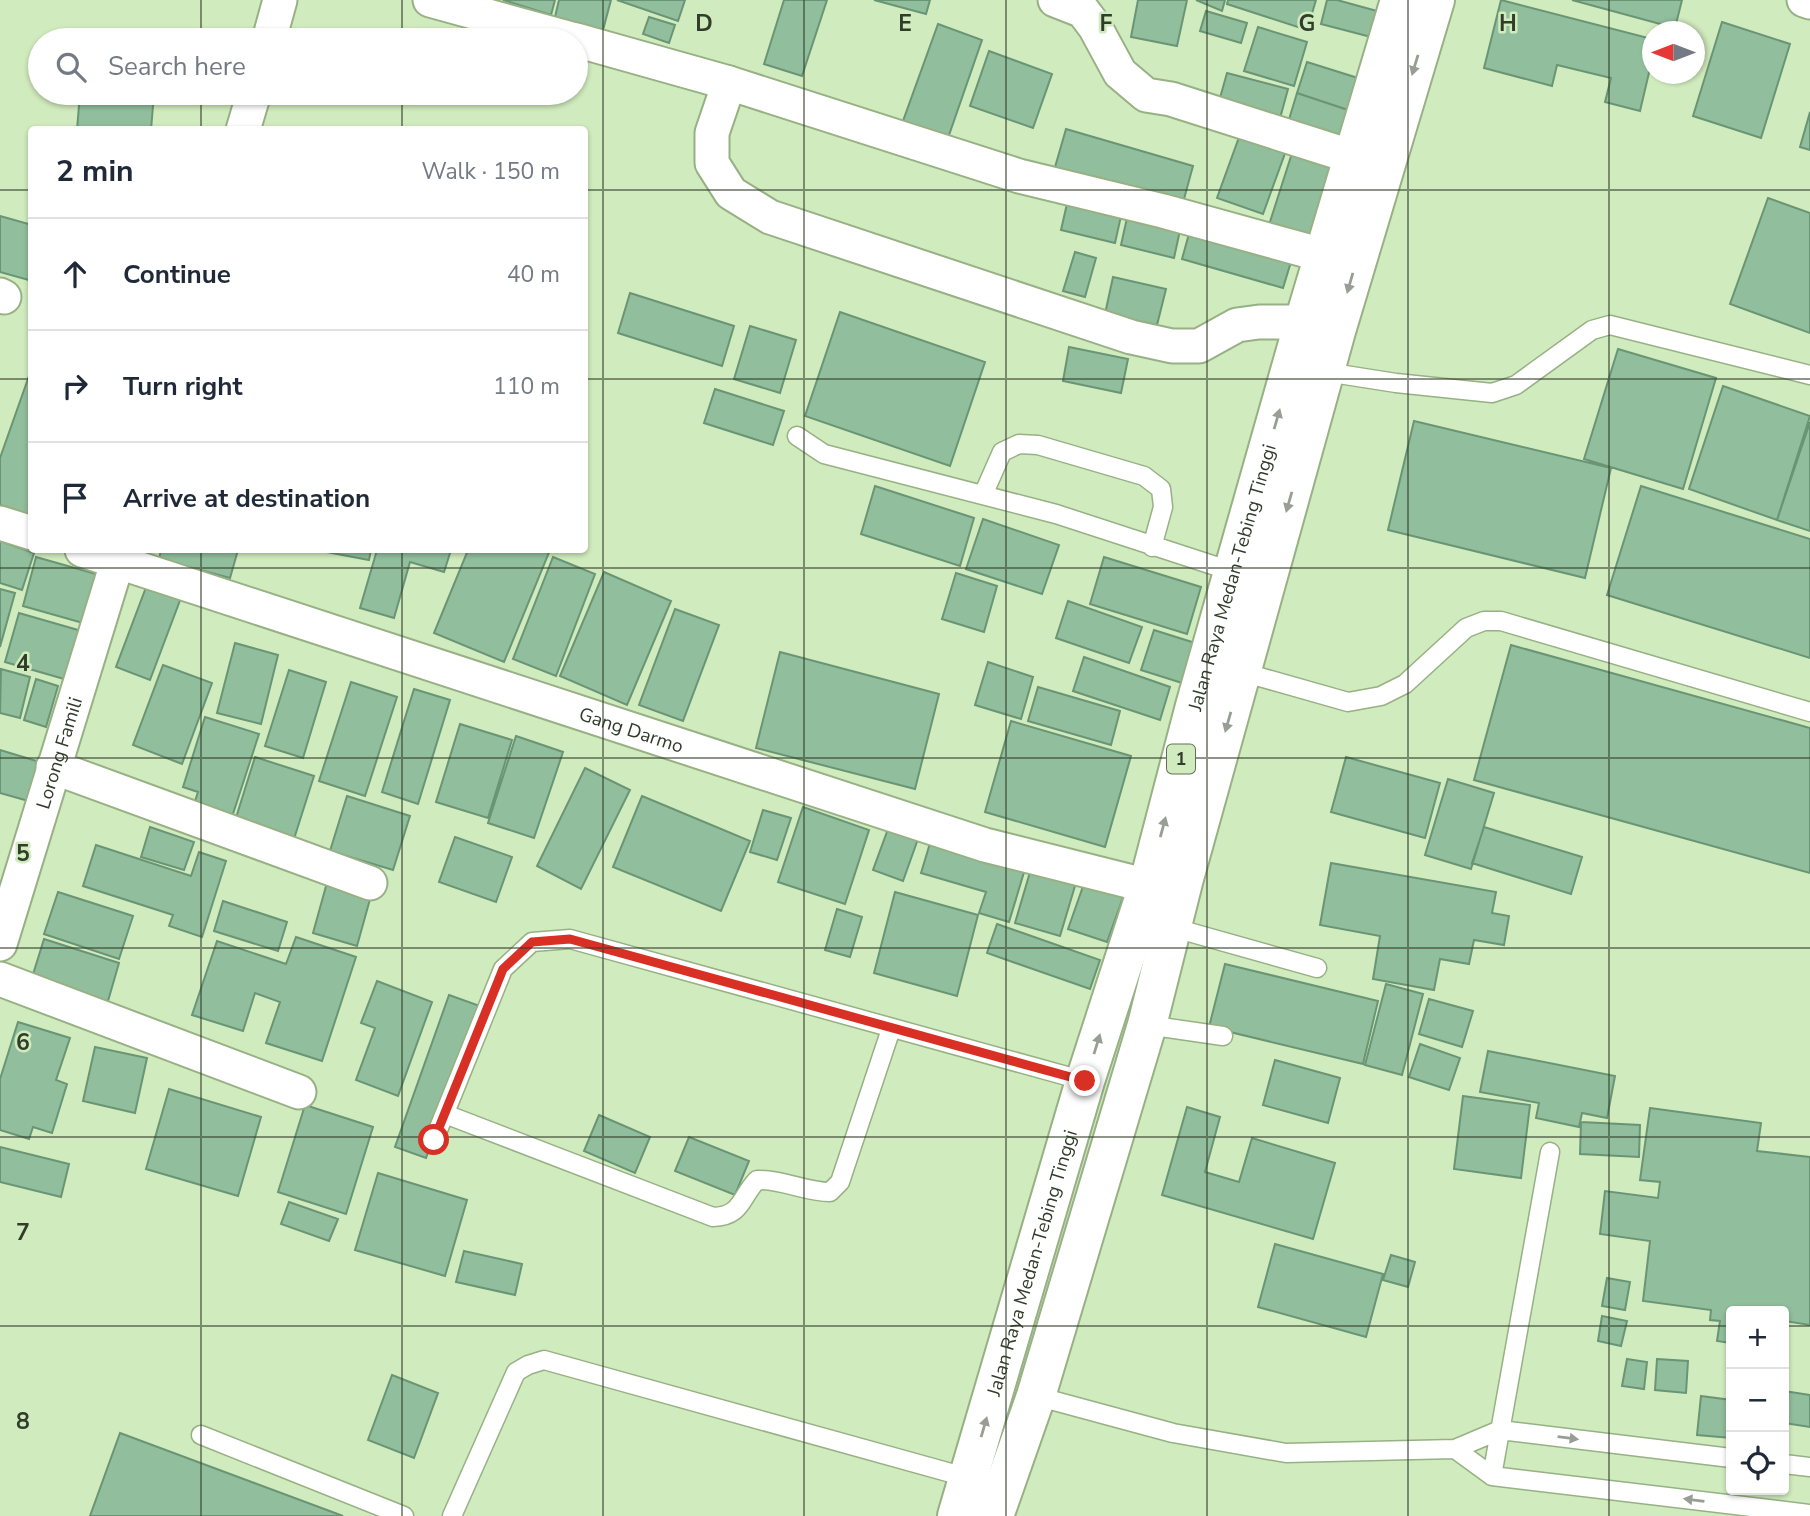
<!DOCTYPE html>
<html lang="en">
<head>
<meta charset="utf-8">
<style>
  body { margin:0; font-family:"Nunito Sans",sans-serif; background:#f6f6f7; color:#1f2937 }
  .controls { position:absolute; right:21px; bottom:21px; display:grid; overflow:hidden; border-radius:7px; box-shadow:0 2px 5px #0004 }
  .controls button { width:63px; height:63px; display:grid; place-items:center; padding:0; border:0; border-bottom:2px solid #e0e1e3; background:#fff; color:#1f2937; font:35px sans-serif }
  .compass { position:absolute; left:1642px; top:21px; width:63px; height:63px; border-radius:50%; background:#fff; box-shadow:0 2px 5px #0004; rotate:270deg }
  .stop { position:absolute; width:21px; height:21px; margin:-16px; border:5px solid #d93025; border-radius:50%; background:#fff }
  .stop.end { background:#d93025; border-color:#fff; box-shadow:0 2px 7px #0008 }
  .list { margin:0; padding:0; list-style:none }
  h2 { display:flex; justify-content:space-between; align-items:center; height:91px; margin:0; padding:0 28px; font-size:30px }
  h2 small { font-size:23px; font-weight:400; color:#747a83 }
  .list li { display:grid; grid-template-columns:46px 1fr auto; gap:21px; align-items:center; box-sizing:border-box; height:112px; padding:0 28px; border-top:2px solid #e0e1e3 }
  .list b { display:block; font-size:26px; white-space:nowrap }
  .list em { font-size:23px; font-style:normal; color:#747a83 }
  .icon { flex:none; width:38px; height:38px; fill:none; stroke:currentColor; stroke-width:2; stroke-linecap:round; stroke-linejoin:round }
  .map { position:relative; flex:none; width:1810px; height:1516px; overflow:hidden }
  .search { position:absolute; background:#fff; box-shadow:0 2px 5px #0004; left:28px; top:28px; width:560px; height:77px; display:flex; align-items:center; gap:18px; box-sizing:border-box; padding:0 24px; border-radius:38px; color:#747a83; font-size:26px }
  .panel { position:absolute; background:#fff; box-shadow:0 2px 5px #0004; left:28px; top:126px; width:560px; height:427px; border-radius:7px }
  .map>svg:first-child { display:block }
  .building { fill:#91be9c; stroke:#6a9575; stroke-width:2 }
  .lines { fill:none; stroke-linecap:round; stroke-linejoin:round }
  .lane-casing { stroke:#97b084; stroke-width:21 }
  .street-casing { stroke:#97b084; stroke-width:37 }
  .highway-casing { stroke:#97b084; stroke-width:42 }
  .lane { stroke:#fff; stroke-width:18 }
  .street { stroke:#fff; stroke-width:33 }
  .highway { stroke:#fff; stroke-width:38 }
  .oneway { fill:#989e94 }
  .route { stroke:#d93025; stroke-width:9 }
  .grid { fill:none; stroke:#323c2a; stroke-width:2; stroke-opacity:0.55 }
  .labels { text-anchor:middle; stroke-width:5; stroke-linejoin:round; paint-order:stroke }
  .shield { fill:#d0ebbd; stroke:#617056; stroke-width:2 }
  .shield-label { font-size:18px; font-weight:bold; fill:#323c2a }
  .street-label { font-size:19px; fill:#323c2a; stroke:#d0ebbd }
  .grid-label { font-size:23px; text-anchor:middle; font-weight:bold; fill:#323c2a; stroke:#d0ebbd; stroke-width:5; stroke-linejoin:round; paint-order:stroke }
</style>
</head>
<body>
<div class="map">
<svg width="1810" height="1516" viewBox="0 0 1810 1516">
  <rect width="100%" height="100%" fill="#d0ebbd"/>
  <path class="building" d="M503 0H555L551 15Z
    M559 0H611L603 30 555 17Z
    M617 0H685L678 21Z
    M784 0H827L802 76 764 64Z
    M874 0H930L926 14Z
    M1138 0H1187L1177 46 1131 37Z
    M1196 0H1225L1222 11Z
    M1228 0H1316L1307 30 1227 4Z
    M1327 0H1337L1377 11 1371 37 1321 24Z
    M1501 0 1652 39V60L1640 111 1605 102 1611 78 1557 65 1552 86 1484 68Z
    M1572 0H1682L1675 28Z
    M1206 11 1247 23 1241 43 1200 31Z
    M649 17 675 25 669 43 643 34Z
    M1722 22 1790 44 1761 138 1693 116Z
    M938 24 982 40 948 138 903 121Z
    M1258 27 1307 42 1294 86 1244 71Z
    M989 51 1052 74 1033 128 970 106Z
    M1307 62 1361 79 1351 111 1297 93Z
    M1227 73 1288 89 1279 122 1218 105Z
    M80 93H154L151 130H77Z
    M1297 93 1351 111 1341 144 1287 126Z
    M1810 112V150L1800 147Z
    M1066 129 1193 166 1181 210 1053 174Z
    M1242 129 1288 145 1263 214 1217 198Z
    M1294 147 1335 161 1309 242 1268 228Z
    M1069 195 1123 207 1115 243 1061 230Z
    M1768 198 1810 213V333L1730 304Z
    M1129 209 1182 221 1174 258 1121 245Z
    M0 216 32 225V281L0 272Z
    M1192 223 1294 252 1283 288 1182 259Z
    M1075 252 1096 258 1085 297 1063 291Z
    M1113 277 1166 289 1157 325 1105 314Z
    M630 293 734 326 722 366 618 333Z
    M840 312 985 362 950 466 805 416Z
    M750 326 796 340 780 393 734 379Z
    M1069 347 1128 359 1121 393 1063 381Z
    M1618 349 1716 378 1683 489 1584 459Z
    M29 376 32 377V516L0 505V458Z
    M1723 386 1810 416 1777 520 1689 489Z
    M715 389 784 411 773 445 704 423Z
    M1414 421 1611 468 1585 578 1388 530Z
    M1810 422V531L1777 520Z
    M875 486 974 518 960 566 861 534Z
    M1641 486 1810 539V658L1607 595Z
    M983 519 1059 545 1042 594 966 569Z
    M0 541 34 553 22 590 0 583Z
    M161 550H238L230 578 159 559Z
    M321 550H371L369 560 321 551Z
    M377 550H451L444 572 410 562 394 618 360 608Z
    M468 550H550L504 662 434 633Z
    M36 557 103 576 90 625 23 606Z
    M553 557 595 574 556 676 513 659Z
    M1104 557 1201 587 1187 634 1090 604Z
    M604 572 671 601 627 705 560 676Z
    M956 573 997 586 984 632 942 619Z
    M148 582 182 595 150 680 116 667Z
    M0 589 15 593 0 647Z
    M1068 601 1142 627 1129 663 1056 638Z
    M675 609 719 625 683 721 639 705Z
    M19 613 85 632 71 681 5 662Z
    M1154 630 1195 643 1182 683 1141 670Z
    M235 643 278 655 261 724 217 713Z
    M1511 645 1810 728V873L1474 780Z
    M780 652 939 694 915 789 756 748Z
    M1084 657 1170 687 1160 720 1073 691Z
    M988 662 1033 677 1021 719 975 705Z
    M163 665 212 683 182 764 133 745Z
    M1 669 30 677 20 718 0 713Z
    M289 670 326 682 303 758 265 746Z
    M36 679 58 686 46 727 24 720Z
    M351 682 397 697 365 796 319 781Z
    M1038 687 1120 711 1111 745 1028 721Z
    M414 689 450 700 418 804 382 792Z
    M205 717 259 734 230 823 192 810 198 792 183 787Z
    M1011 721 1131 756 1105 847 985 812Z
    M460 724 512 740 488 818 436 802Z
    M516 736 563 752 534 838 488 823Z
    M0 750 43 763 32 802 0 793Z
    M255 757 314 776 293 842 234 824Z
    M1346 757 1440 783 1425 838 1331 812Z
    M585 768 630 790 581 889 537 866Z
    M1448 779 1494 793 1471 869 1425 855Z
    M347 796 410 816 393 870 330 851Z
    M642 796 750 841 721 911 613 867Z
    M803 807 869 830 845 904 778 882Z
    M763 810 791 818 777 860 750 852Z
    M150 827 194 842 184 870 141 857Z
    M1484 827 1582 857 1571 894 1472 863Z
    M888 829 918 839 903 881 873 870Z
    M455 837 512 857 496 902 439 882Z
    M931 840 1025 869 1009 922 979 913 986 892 921 873Z
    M96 845 191 876 199 852 226 861 202 937 169 926 173 915 83 886Z
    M1033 862 1078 876 1060 936 1015 923Z
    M1331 863 1496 892 1492 913 1509 916 1504 945 1474 940 1469 964 1440 959 1434 990 1373 979 1380 936 1320 925Z
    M1087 875 1126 889 1107 942 1068 929Z
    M328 879 372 892 357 946 313 933Z
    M58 892 133 916 119 959 44 934Z
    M895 892 978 915 957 996 874 973Z
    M223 901 287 922 278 951 214 931Z
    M837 909 862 917 850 957 825 950Z
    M997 924 1100 960 1090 989 987 953Z
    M296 937 356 957 322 1061 266 1043 280 1002 255 993 243 1031 192 1015 217 941 286 964Z
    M44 939 119 963 106 1008 30 984Z
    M1225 964 1378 1001 1363 1064 1209 1027Z
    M377 981 432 1002 398 1096 356 1080 375 1028 361 1023Z
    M1386 984 1423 994 1402 1075 1365 1065Z
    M449 995 480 1006 426 1158 395 1147Z
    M1429 999 1473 1011 1462 1047 1419 1034Z
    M18 1022 70 1038 56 1080 67 1084 52 1133 33 1127 29 1139 0 1130V1079Z
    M1420 1044 1460 1058 1449 1090 1409 1077Z
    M95 1047 147 1058 135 1113 83 1101Z
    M1488 1051 1615 1076 1607 1118 1582 1113 1579 1127 1536 1118 1539 1103 1480 1092Z
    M1275 1060 1340 1078 1328 1123 1263 1105Z
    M169 1089 261 1117 238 1196 146 1169Z
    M1463 1096 1530 1105 1521 1178 1454 1169Z
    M305 1105 373 1127 346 1214 278 1192Z
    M1187 1107 1220 1117 1205 1172 1239 1182 1252 1138 1335 1163 1313 1239 1162 1195Z
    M1650 1108 1761 1123 1757 1151 1810 1157V1325L1784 1321V1311H1731V1343L1717 1341 1720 1321 1710 1320 1711 1310 1643 1301 1650 1241 1600 1234 1605 1191 1658 1198 1660 1182 1640 1180Z
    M599 1115 650 1137 635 1173 584 1151Z
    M1581 1122 1640 1125 1639 1157 1580 1154Z
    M689 1137 749 1161 735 1195 675 1171Z
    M0 1147 69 1164 61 1197 0 1182Z
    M378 1173 467 1200 445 1276 355 1250Z
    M289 1202 338 1219 329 1241 281 1224Z
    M1275 1244 1383 1274 1366 1337 1258 1307Z
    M464 1251 522 1264 515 1295 456 1282Z
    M1391 1255 1415 1262 1408 1287 1383 1280Z
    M1607 1278 1630 1282 1625 1310 1602 1306Z
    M1602 1316 1627 1321 1621 1346 1598 1341Z
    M1627 1359 1647 1362 1644 1389 1622 1386Z
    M1657 1359 1688 1361 1686 1393 1655 1390Z
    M392 1375 438 1393 414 1458 368 1440Z
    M1784 1391 1810 1395V1427L1784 1423Z
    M1701 1396 1731 1400V1438L1697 1435Z
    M120 1433 343 1516H90Z"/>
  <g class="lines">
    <g class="lane-casing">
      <path id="lane" d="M1326 372 1396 383 1492 393 1516 385 1592 330 1610 325 1810 375
        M797 436 824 454 1056 514 1234 572
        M983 495 1002 452 1019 444 1038 445 1144 476 1161 489 1163 507 1152 547
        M1242 672 1348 702 1381 696 1405 684 1466 628 1484 621H1501L1810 712
        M1171 927 1317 968
        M1147 1025 1223 1036
        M445 1114 713 1217C742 1216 740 1198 757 1180 782 1179 805 1192 830 1192L840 1182 891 1029
        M434 1140 503 969 532 942 570 939 1085 1081
        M1036 1396 1173 1433 1286 1453 1455 1449 1500 1430 1731 1458
        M201 1435 404 1516
        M1455 1449 1492 1476 1810 1514
        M1784 1464 1810 1467
        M1492 1476 1550 1152
        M452 1516 516 1372 528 1365 544 1360 969 1478"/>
    </g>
    <g class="street-casing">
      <g id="street">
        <path d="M430 0 575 40"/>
        <path d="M1055 0 1083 11 1095 27 1120 73 1146 95 1171 99 1378 165"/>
        <path d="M1804 0 1810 2"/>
        <path d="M269 40 280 0"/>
        <path d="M576 40 729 83 1019 176 1163 211 1326 256"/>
        <path d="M729 83 712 133V163L731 193 770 217 1131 337 1172 346H1199L1237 325 1259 322H1304"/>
        <path d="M243 130 254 93"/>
        <path d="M0 295 4 297"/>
        <path d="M0 523 32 533"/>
        <path id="s1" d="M82 550 985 845 1148 886"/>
        <path d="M53 767 370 883"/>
        <path id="s2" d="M0 944 121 550"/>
        <path d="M0 979 299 1092"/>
      </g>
    </g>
    <g class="highway-casing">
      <g id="highway">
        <path id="s3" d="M957 1516 1085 1081 1148 886 1195 706 1304 322 1400 0"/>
        <path d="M994 1516 1036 1396 1147 1025 1183 882 1336 331 1435 0"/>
      </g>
    </g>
    <use href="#lane" class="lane"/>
    <use href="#street" class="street"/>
    <use href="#highway" class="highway"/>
  </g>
  <defs><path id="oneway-solid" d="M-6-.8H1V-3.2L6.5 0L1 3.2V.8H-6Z" transform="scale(1.75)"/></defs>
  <g class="oneway">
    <use href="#oneway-solid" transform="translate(1415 65) rotate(107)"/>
    <use href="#oneway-solid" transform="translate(1350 283) rotate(106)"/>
    <use href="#oneway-solid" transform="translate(1277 419) rotate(-74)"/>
    <use href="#oneway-solid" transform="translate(1289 502) rotate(106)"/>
    <use href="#oneway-solid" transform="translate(1228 722) rotate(106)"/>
    <use href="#oneway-solid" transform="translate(1163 827) rotate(-75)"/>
    <use href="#oneway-solid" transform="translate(1097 1044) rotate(-73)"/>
    <use href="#oneway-solid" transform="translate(984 1427) rotate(-74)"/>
    <use href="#oneway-solid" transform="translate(1568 1438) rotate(7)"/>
    <use href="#oneway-solid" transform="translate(1694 1500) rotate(-173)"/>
  </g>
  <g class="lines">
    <path class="route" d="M434 1140 503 969 532 942 570 939 1085 1081"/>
  </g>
  <path class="grid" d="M201 0V40M402 0V40M603 0V1516M804 0V1516M1006 0V1516M1207 0V1516M1408 0V1516M1609 0V1516M201 93V130M402 93V130M0 190H32M584 190H1810M0 379H32M584 379H1810M201 550V1516M402 550V1516M0 568H1810M0 758H1810M0 948H1810M0 1137H1810M0 1326H1731M1784 1326H1810"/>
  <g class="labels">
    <rect class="shield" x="1167" y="744.5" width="28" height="29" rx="5"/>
    <g class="shield-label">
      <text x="1181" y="765">1</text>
    </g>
    <g class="street-label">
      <text dy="7" stroke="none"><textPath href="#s3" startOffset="978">Jalan Raya Medan-Tebing Tinggi</textPath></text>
      <text dy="7" stroke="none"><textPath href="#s1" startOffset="578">Gang Darmo</textPath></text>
      <text dy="7" stroke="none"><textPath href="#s2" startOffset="200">Lorong Famili</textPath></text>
      <text dy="7" stroke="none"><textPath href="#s3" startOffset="264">Jalan Raya Medan-Tebing Tinggi</textPath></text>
    </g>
  </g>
  <g class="grid-label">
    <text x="704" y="31">D</text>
    <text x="905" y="31">E</text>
    <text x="1106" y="31">F</text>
    <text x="1307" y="31">G</text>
    <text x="1508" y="31">H</text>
    <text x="23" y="671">4</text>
    <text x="23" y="861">5</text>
    <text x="23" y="1050">6</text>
    <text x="23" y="1240">7</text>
    <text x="23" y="1429">8</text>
  </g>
</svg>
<div class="controls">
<button>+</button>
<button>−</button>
<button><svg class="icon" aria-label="locate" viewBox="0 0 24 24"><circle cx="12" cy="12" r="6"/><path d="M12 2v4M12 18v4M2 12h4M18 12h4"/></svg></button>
</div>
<svg class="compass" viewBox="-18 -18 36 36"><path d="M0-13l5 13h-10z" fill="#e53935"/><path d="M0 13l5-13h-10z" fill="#747a83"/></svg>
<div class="stop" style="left:434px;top:1140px"></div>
<div class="stop end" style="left:1085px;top:1081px"></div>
<div class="search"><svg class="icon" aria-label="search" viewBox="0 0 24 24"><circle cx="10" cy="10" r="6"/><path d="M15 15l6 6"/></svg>Search here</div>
<section class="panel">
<h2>2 min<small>Walk · 150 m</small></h2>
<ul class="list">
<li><svg class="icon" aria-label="ahead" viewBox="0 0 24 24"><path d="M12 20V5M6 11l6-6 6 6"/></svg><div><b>Continue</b></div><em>40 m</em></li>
<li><svg class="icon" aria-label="right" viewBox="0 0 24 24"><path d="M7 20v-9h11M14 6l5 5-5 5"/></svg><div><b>Turn right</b></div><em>110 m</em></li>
<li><svg class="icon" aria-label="arrive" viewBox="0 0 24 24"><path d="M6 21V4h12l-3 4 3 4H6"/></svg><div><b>Arrive at destination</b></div></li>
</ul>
</section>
</div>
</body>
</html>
